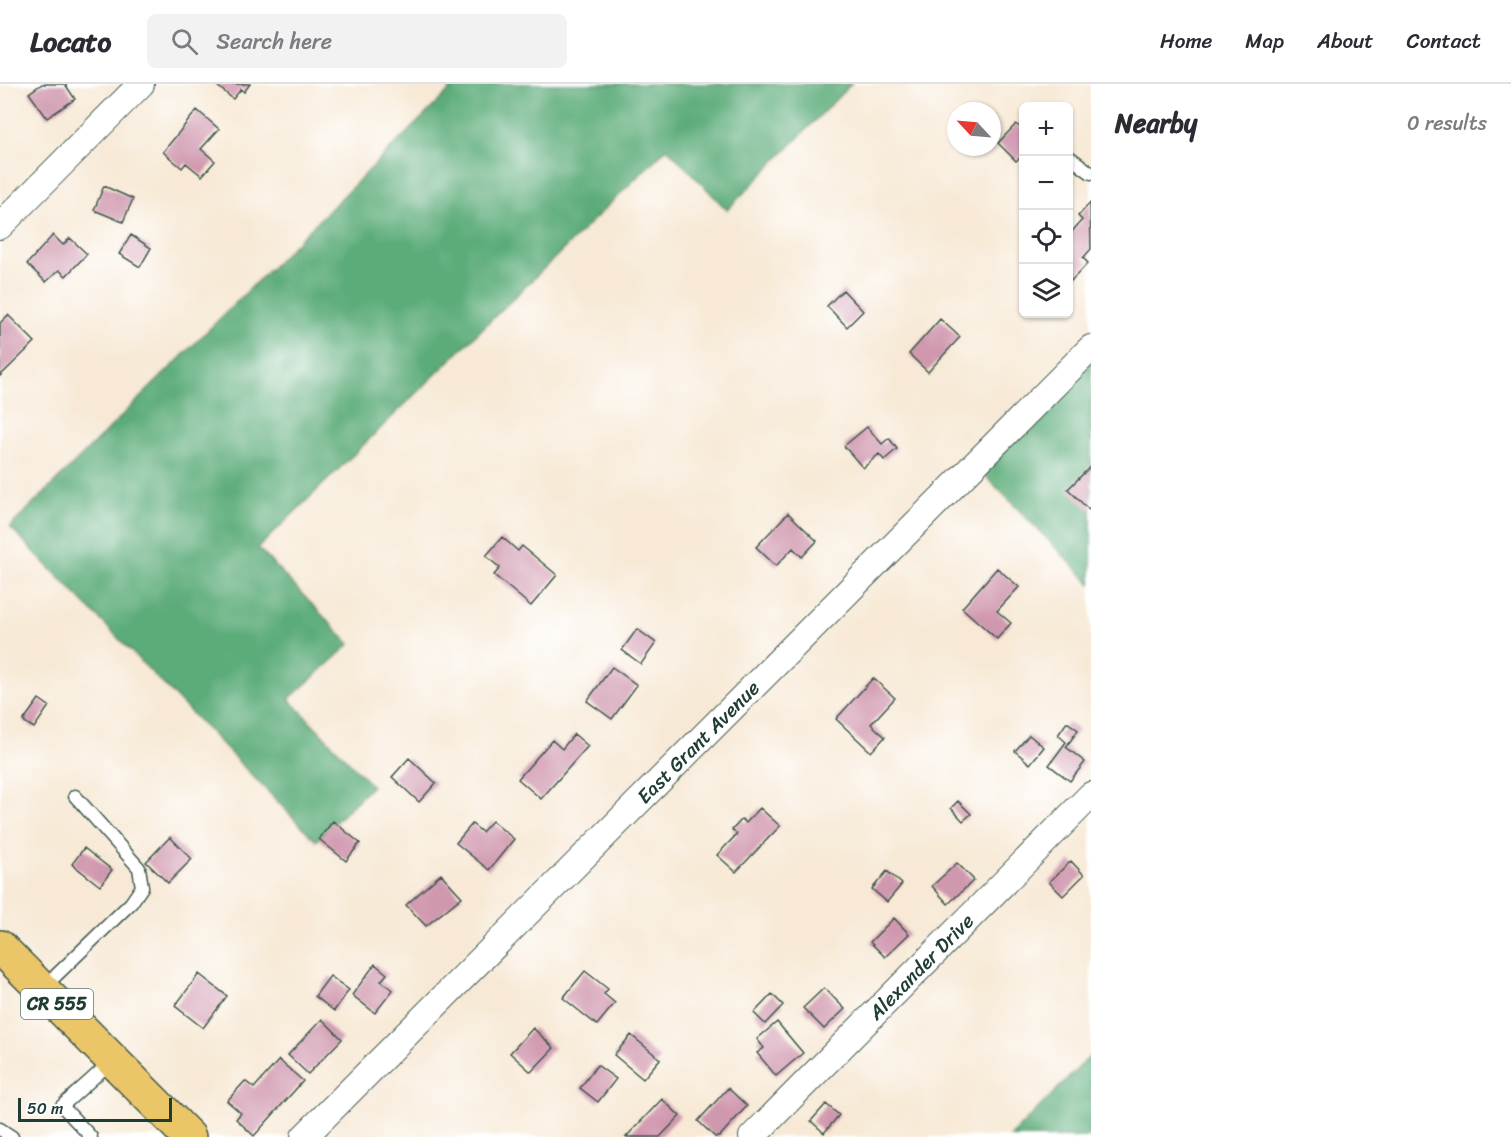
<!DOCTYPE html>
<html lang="en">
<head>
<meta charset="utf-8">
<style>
  body { margin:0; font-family:Sriracha,sans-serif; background:#f2f2f3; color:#2b2b33 }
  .controls { position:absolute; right:18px; top:18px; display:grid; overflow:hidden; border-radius:9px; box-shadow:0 2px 4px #0004 }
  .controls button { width:54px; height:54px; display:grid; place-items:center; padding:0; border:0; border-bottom:2px solid #e1e1e2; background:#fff; color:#2b2b33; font:30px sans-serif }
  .compass { position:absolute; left:947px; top:18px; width:54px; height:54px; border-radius:50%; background:#fff; box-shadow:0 2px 4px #0004; rotate:296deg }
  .scale { position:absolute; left:18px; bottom:15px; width:154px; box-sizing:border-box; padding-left:6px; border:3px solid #1f3d34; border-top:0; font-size:16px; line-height:21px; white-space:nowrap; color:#1f3d34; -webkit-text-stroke:4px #fff; paint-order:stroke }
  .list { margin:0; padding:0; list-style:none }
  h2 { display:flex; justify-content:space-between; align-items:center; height:78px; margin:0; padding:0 24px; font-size:26px }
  h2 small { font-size:20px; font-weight:400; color:#7c7c81 }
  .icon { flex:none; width:33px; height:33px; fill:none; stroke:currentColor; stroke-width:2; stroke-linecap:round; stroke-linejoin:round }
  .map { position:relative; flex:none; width:1091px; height:1053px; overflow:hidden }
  header { display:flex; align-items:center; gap:36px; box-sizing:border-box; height:84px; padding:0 30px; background:#fff; border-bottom:2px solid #e1e1e2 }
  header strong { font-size:28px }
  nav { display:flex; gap:33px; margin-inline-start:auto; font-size:21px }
  .search { width:420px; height:54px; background:#f2f2f3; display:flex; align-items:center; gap:15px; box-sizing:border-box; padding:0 21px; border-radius:9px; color:#7c7c81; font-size:22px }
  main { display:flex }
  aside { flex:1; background:#fff }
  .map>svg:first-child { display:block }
  .forest { fill:#5cac79; stroke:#3e7456; stroke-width:1.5 }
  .building { fill:#d098af }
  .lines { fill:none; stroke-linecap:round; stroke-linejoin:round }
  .service-casing { stroke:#3f574c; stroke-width:15 }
  .minor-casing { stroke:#3f574c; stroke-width:28 }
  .primary-casing { stroke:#3f574c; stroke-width:36 }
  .service { stroke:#fff; stroke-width:12 }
  .minor { stroke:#fff; stroke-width:26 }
  .primary { stroke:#ebc669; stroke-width:33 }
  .labels { text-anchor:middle; stroke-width:4.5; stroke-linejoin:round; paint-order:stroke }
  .shield { fill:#fff; stroke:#627771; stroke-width:1.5 }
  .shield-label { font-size:18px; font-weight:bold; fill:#1f3d34 }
  .street-label { font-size:20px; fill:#1f3d34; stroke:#fff }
</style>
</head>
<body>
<header>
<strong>Locato</strong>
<div class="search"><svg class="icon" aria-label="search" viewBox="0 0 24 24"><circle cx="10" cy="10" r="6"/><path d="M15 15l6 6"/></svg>Search here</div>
<nav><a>Home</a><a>Map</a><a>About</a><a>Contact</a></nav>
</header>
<main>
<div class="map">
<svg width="1091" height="1053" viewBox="0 0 1091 1053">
  <rect width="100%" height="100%" fill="#fff"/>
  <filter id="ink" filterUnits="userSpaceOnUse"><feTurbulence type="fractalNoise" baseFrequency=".0167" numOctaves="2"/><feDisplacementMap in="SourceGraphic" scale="12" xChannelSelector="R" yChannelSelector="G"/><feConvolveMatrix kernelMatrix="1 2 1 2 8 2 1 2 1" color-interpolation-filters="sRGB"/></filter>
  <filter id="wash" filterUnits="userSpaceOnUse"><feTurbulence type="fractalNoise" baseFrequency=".008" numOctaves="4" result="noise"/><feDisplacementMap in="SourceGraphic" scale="24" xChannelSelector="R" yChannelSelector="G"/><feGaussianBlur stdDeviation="1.35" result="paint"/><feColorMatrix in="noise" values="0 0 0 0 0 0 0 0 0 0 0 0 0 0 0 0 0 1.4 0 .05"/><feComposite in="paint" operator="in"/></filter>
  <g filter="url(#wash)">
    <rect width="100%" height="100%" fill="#f7e9d5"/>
    <path class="forest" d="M456 0H851L727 126 667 64 258 464 350 560 289 615 372 702 316 757 10 443Z
      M1091 264V500L974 380Z
      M1091 971V1053H1010Z"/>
    <g id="blocks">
      <path class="building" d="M42 0H65L75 15 47 34 29 9Z
        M215 0H250L244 8 241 5 233 15Z
        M197 26 219 45 201 65 215 77 202 92 186 79 182 84 163 68Z
        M1016 40 1024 47V70L1016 77 998 59Z
        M104 102 133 115 123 138 94 126Z
        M1090 119 1091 165 1083 174 1088 179 1070 198 1068 152 1082 136 1078 132Z
        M53 151 63 161 70 154 87 170 66 192 59 186 46 198 27 180Z
        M131 151 151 164 140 183 119 170Z
        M843 206 863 227 847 243 827 222Z
        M8 231 35 258 0 292V239Z
        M940 235 960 253 928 288 909 270Z
        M867 343 882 360 889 354 897 365 884 376 879 370 863 384 844 362Z
        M1091 382V424L1089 426 1068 405Z
        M788 429 817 457 802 473 793 464 776 482 756 463Z
        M502 453 518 467 522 462 557 491 531 522 494 491 500 484 486 472Z
        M997 484 1019 503 997 527 1011 539 997 555 962 524Z
        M637 545 656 559 641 580 622 566Z
        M612 583 637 601 612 635 587 617Z
        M873 594 895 614 871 640 885 653 871 668 836 635Z
        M39 615 49 622 34 644 23 637Z
        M1067 638 1078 646 1066 663 1085 678 1070 697 1049 681 1066 658 1058 651Z
        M574 650 588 662 541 715 518 695 552 656 562 665Z
        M1029 651 1044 663 1030 680 1015 667Z
        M409 674 436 699 419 718 392 693Z
        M958 717 971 730 963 737 951 724Z
        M760 724 780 742 736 788 717 771 737 750 732 746 742 735 746 739Z
        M333 737 360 759 346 777 319 755Z
        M492 737 514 755 489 786 456 759 472 740 482 748Z
        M170 753 192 775 168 799 146 778Z
        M84 764 112 786 100 802 72 780Z
        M1071 777 1084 791 1063 812 1049 798Z
        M957 779 974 796 948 820 932 802Z
        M887 787 902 800 887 818 872 805Z
        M441 790 462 813 426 842 406 821Z
        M894 834 909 850 885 873 870 858Z
        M375 880 387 890 381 897 393 906 375 929 352 911Z
        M585 887 608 905 604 910 615 919 597 941 563 914Z
        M199 890 227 912 203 944 175 922Z
        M330 892 349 906 334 927 315 912Z
        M824 904 845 925 824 945 803 924Z
        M772 910 783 921 765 940 754 929Z
        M322 935 342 955 308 990 288 971Z
        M777 938 803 969 776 992 757 969 764 964 757 955Z
        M533 944 554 964 531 988 510 969Z
        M631 951 660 975 643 995 614 971Z
        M279 976 303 997 254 1052 236 1035 241 1029 227 1017 245 997 254 1004Z
        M597 981 616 995 598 1018 580 1004Z
        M728 1004 747 1022 719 1053H715L698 1037Z
        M662 1015 680 1032 660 1053H626Z
        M826 1020 839 1031 824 1049 811 1037Z"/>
    </g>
  </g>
  <g filter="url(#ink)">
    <use href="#blocks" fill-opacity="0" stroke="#3f574c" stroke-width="1.5"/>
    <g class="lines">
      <g class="service-casing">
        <path id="service" d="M1068 72 1091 89
          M43 904 131 819 142 803 139 784 75 712
          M0 1045 12 1053
          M91 1053 62 1022 112 977"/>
      </g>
      <g class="minor-casing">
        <g id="minor">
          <path d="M0 142 141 0"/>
          <path id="s1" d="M304 1053 1091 264"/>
          <path id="s2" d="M752 1053 1091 711"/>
        </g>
      </g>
      <g class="primary-casing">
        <path id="primary" d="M0 863 189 1053"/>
      </g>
      <use href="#service" class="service"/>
      <use href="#minor" class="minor"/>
      <use href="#primary" class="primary"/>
    </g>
  </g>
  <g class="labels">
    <rect class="shield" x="21" y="905" width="72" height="30" rx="4.5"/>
    <g class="shield-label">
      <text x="57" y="926">CR 555</text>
    </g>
    <g class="street-label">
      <text dy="7" stroke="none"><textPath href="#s1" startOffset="558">East Grant Avenue</textPath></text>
      <text dy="7" stroke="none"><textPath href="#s2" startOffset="240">Alexander Drive</textPath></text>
    </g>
  </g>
</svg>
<div class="controls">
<button>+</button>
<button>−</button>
<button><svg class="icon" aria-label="locate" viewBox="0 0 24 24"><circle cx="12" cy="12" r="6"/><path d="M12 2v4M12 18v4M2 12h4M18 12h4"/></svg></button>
<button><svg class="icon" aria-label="layers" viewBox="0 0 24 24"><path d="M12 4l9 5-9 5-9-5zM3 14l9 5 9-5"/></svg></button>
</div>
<svg class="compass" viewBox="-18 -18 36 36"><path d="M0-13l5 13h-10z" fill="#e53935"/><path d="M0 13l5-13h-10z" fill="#7c7c81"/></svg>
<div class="scale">50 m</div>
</div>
<aside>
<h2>Nearby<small>0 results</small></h2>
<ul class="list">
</ul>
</aside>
</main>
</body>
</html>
